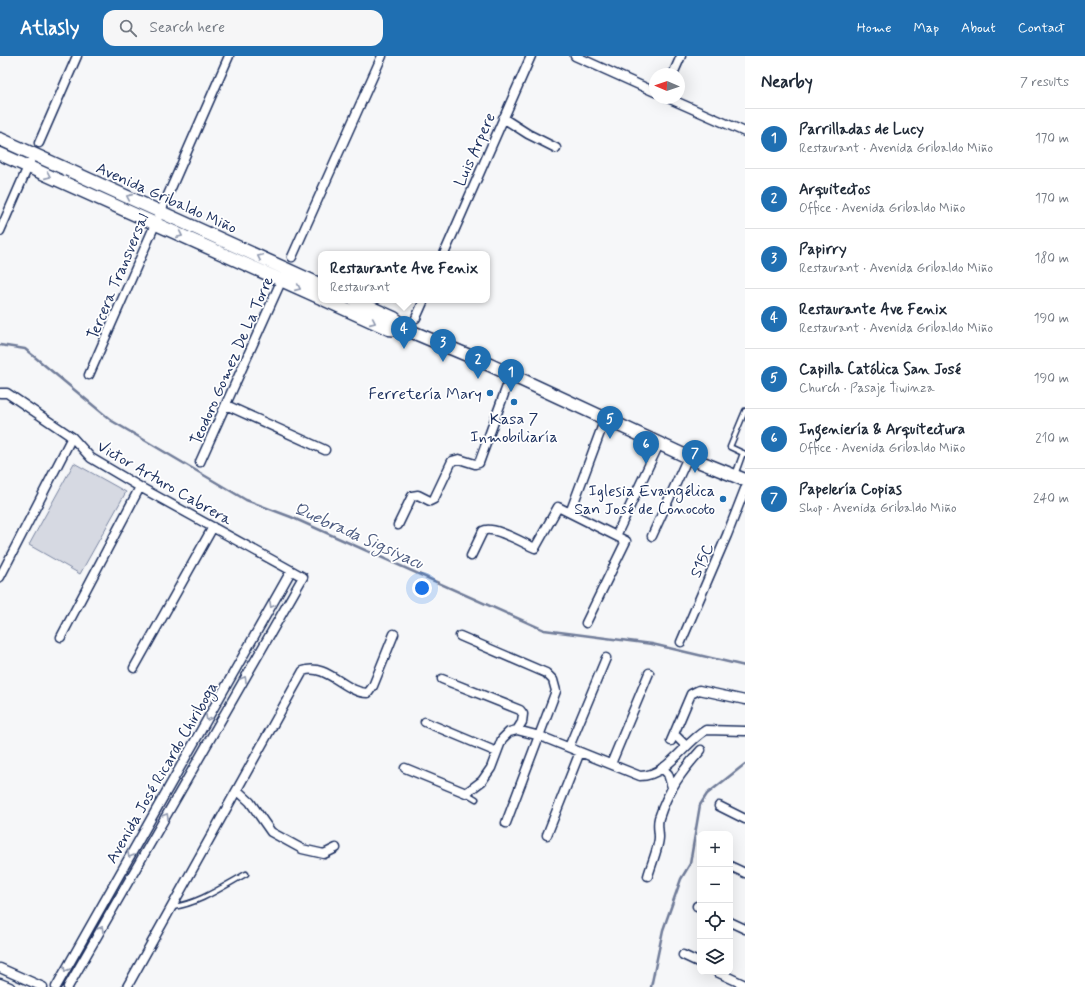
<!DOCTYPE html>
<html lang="en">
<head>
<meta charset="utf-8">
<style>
  body { margin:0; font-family:Mynerve,sans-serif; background:#f6f6f7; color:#1f2937 }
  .controls { position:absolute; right:12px; bottom:12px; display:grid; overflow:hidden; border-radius:8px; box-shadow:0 4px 16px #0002 }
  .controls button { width:36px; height:36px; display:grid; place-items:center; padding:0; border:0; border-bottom:1px solid #e0e1e3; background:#fff; color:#1f2937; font:20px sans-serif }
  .compass { position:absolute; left:649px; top:12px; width:36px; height:36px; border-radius:50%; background:#fff; box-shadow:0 4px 16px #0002; rotate:272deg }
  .you { position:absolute; left:422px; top:532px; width:14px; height:14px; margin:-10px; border:3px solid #fff; border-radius:50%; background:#1a73e8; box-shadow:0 0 0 6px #1a73e833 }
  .badge { display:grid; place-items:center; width:26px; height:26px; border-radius:50%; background:#1f6fb2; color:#fff; font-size:13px; font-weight:700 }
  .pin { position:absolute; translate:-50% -33px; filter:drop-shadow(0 1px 2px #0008) }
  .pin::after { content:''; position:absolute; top:21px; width:14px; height:12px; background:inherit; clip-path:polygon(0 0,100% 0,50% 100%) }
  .popup { position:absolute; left:318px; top:195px; width:172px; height:52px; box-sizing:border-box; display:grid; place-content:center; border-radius:8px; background:#fff; filter:drop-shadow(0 1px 3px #0005); font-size:13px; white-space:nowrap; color:#747a83 }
  .popup b { font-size:15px; color:#1f2937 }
  .popup::after { content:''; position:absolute; left:50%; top:100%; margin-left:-8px; border:8px solid transparent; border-top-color:#fff }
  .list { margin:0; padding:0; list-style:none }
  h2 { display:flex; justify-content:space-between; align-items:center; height:52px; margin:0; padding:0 16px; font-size:17px }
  h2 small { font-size:13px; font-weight:400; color:#747a83 }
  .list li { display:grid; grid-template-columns:26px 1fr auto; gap:12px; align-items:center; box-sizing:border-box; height:60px; padding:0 16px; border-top:1px solid #e0e1e3 }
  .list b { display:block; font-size:15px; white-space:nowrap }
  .list p { margin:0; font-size:13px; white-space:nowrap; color:#747a83 }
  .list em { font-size:13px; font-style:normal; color:#747a83 }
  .icon { flex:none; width:22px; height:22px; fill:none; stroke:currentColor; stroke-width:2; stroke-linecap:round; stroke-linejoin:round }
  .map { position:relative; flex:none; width:745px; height:931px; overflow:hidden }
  header { display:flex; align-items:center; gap:24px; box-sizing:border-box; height:56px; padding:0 20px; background:#1f6fb2; color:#fff }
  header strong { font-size:19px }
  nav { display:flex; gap:22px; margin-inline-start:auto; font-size:14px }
  .search { width:280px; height:36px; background:#f6f6f7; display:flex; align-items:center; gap:10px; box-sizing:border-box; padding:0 14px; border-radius:12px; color:#747a83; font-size:15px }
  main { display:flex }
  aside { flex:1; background:#fff }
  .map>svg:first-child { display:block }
  .green { fill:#d6d9e2; stroke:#7884a0 }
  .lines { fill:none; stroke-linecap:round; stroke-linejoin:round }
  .stream { stroke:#707c99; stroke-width:2.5 }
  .lane-casing { stroke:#1b2f5e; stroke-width:7 }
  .street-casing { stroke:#1b2f5e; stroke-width:11 }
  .secondary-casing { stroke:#1b2f5e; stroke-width:15 }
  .lane { stroke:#fff; stroke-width:4 }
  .street { stroke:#fff; stroke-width:8 }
  .secondary { stroke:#fff; stroke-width:12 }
  .oneway { stroke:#8d97ae }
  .poi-dot { fill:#1f6fb2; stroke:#fff; stroke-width:1.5 }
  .labels { text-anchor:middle; stroke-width:3.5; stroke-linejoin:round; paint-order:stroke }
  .street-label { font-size:16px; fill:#1b2f5e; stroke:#fff }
  .poi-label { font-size:16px; fill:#1b2f5e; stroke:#fff; text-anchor:end }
  .water-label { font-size:17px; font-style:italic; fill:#4d5c81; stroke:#fff }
</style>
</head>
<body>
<header>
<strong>Atlasly</strong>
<div class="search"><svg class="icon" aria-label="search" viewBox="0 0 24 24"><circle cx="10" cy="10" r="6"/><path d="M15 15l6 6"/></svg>Search here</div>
<nav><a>Home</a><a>Map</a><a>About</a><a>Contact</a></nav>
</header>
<main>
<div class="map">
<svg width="745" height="931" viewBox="0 0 745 931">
  <rect width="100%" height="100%" fill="#f6f7f9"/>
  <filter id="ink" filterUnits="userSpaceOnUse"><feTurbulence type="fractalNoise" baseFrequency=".025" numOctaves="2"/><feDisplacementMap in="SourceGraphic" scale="8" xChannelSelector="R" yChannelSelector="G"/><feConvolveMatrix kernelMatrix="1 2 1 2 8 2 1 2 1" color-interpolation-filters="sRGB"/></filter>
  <g filter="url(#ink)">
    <path class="green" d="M74 407 126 436 80 518 29 489Z"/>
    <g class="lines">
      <path class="stream" d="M0 289 25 293 112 365 246 444 291 461 544 574 652 588 745 610
        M651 931 663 874 681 823 690 808 700 749 707 738 745 708"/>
      <g class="lane-casing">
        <path id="lane" d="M745 355 730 391 745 398
          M735 419 743 397
          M466 737 476 743
          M173 851C200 847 222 831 246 818"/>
      </g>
      <g class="street-casing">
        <path id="street" d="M575 0 655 36
          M673 18 681 0
          M668 42 745 76
          M503 62 528 78 556 92
          M39 87 77 0
          M0 175 30 106
          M444 198 531 0
          M292 201 382 0
          M416 262 424 244
          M89 319 229 0
          M0 337H7L72 381 91 402 140 431 303 521 68 931
          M226 349 325 394
          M200 406 283 221
          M398 469 412 440 418 439 430 445 434 443 452 405 459 403 475 408 479 407 511 319
          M616 480 659 388
          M652 480 688 401
          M471 500 483 475C493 469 523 487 535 492L558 451 570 457
          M0 521 72 381
          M586 567 626 485 570 457 605 363
          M460 580 546 617 553 624 556 635 506 767
          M61 581 140 431
          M681 586 727 479 745 433
          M134 612 213 471
          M442 623 520 654 523 658 522 666 517 674
          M425 666 497 696
          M674 678 691 638 699 634 745 644
          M671 685 674 678 686 690
          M569 691 606 602
          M611 708 649 617
          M405 712 466 737 482 725 491 712 502 683 509 676 517 674 540 680 640 720C667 720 684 687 706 674L745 675
          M662 712 668 718 672 731
          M237 734 250 746 271 776 302 793 324 798 336 792
          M719 750 745 763
          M547 779 580 696
          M730 810 745 817
          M648 820C651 809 659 791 659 781 659 774 657 769 659 762 668 734 682 715 701 694
          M697 850 700 851
          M730 866 745 873
          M683 899 700 907
          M0 912 43 931
          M717 916 745 929
          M0 927 10 931
          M56 931 291 515
          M127 931 303 615C326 606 347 638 368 637L373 630 394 578"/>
      </g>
      <g class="secondary-casing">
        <path id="secondary" d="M0 83 321 229
          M0 98 321 242
          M325 244 389 273 410 275
          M354 244 394 262 410 275 479 304 688 401 745 424"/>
      </g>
      <use href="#lane" class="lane"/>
      <use href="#street" class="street"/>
      <use href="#secondary" class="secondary"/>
    </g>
    <defs><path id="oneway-chevron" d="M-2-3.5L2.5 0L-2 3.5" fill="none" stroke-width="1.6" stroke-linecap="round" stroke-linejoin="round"/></defs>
    <g class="oneway">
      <use href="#oneway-chevron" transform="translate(48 120) rotate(24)"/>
      <use href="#oneway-chevron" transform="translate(129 141) rotate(-156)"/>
      <use href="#oneway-chevron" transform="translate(180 179) rotate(24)"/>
      <use href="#oneway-chevron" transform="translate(260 201) rotate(-155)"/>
      <use href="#oneway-chevron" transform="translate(298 232) rotate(24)"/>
      <use href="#oneway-chevron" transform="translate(373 266) rotate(24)"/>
      <use href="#oneway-chevron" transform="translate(272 549) rotate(120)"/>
      <use href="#oneway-chevron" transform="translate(244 623) rotate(-60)"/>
      <use href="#oneway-chevron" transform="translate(208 662) rotate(120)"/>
      <use href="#oneway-chevron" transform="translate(166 760) rotate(-60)"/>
      <use href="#oneway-chevron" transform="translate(130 799) rotate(119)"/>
      <use href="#oneway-chevron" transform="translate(101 873) rotate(-60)"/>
      <use href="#oneway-chevron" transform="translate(66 913) rotate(119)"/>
    </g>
  </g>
  <g class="poi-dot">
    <circle cx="490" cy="337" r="4"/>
    <circle cx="514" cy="346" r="4"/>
    <circle cx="723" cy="443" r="4"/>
  </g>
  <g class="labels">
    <g class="street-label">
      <text transform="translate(474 93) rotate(-66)" y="6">Luis Arpere</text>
      <text transform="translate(167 141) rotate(24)" y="6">Avenida Gribaldo Miño</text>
      <text transform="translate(117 220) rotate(-67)" y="6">Tercera Transversal</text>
      <text transform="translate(231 304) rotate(-66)" y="6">Teodoro Gomez De La Torre</text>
      <text transform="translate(165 426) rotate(30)" y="6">Victor Arturo Cabrera</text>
      <text transform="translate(701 504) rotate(-66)" y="6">S15C</text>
      <text transform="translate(161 716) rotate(-60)" y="6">Avenida José Ricardo Chiriboga</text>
    </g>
    <g class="poi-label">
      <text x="482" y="343">Ferretería Mary</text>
      <text x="514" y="368" text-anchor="middle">Kasa 7<tspan x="514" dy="18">Inmobiliaría</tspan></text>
      <text x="715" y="440">Iglesia Evangélica<tspan x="715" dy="18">San José de Conocoto</tspan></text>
    </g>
    <g class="water-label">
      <text transform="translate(359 479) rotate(24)" y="6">Quebrada Sigsiyacu</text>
    </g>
  </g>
</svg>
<div class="controls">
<button>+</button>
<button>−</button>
<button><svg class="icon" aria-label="locate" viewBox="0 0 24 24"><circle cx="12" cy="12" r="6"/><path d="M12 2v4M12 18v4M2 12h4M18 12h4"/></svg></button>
<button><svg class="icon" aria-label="layers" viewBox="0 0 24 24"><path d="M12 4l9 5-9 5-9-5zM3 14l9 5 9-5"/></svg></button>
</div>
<svg class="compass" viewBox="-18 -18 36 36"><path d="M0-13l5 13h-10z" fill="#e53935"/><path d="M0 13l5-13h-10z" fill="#747a83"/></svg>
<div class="you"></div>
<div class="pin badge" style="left:511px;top:336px">1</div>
<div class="pin badge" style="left:478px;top:323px">2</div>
<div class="pin badge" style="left:443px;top:306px">3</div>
<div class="pin badge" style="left:404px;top:293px">4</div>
<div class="popup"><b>Restaurante Ave Fenix</b>Restaurant</div>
<div class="pin badge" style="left:610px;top:383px">5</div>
<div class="pin badge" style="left:646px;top:408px">6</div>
<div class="pin badge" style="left:695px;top:417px">7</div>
</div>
<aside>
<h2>Nearby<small>7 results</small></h2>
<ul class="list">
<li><span class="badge">1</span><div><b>Parrilladas de Lucy</b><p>Restaurant · Avenida Gribaldo Miño</p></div><em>170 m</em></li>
<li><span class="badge">2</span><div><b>Arquitectos</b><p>Office · Avenida Gribaldo Miño</p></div><em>170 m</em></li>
<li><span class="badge">3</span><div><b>Papirry</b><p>Restaurant · Avenida Gribaldo Miño</p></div><em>180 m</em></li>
<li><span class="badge">4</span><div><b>Restaurante Ave Fenix</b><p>Restaurant · Avenida Gribaldo Miño</p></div><em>190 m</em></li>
<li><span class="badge">5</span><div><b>Capilla Católica San José</b><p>Church · Pasaje Tiwinza</p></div><em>190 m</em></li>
<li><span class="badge">6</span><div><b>Ingeniería &amp; Arquitectura</b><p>Office · Avenida Gribaldo Miño</p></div><em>210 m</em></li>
<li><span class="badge">7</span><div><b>Papelería Copias</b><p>Shop · Avenida Gribaldo Miño</p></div><em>240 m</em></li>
</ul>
</aside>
</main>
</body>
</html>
